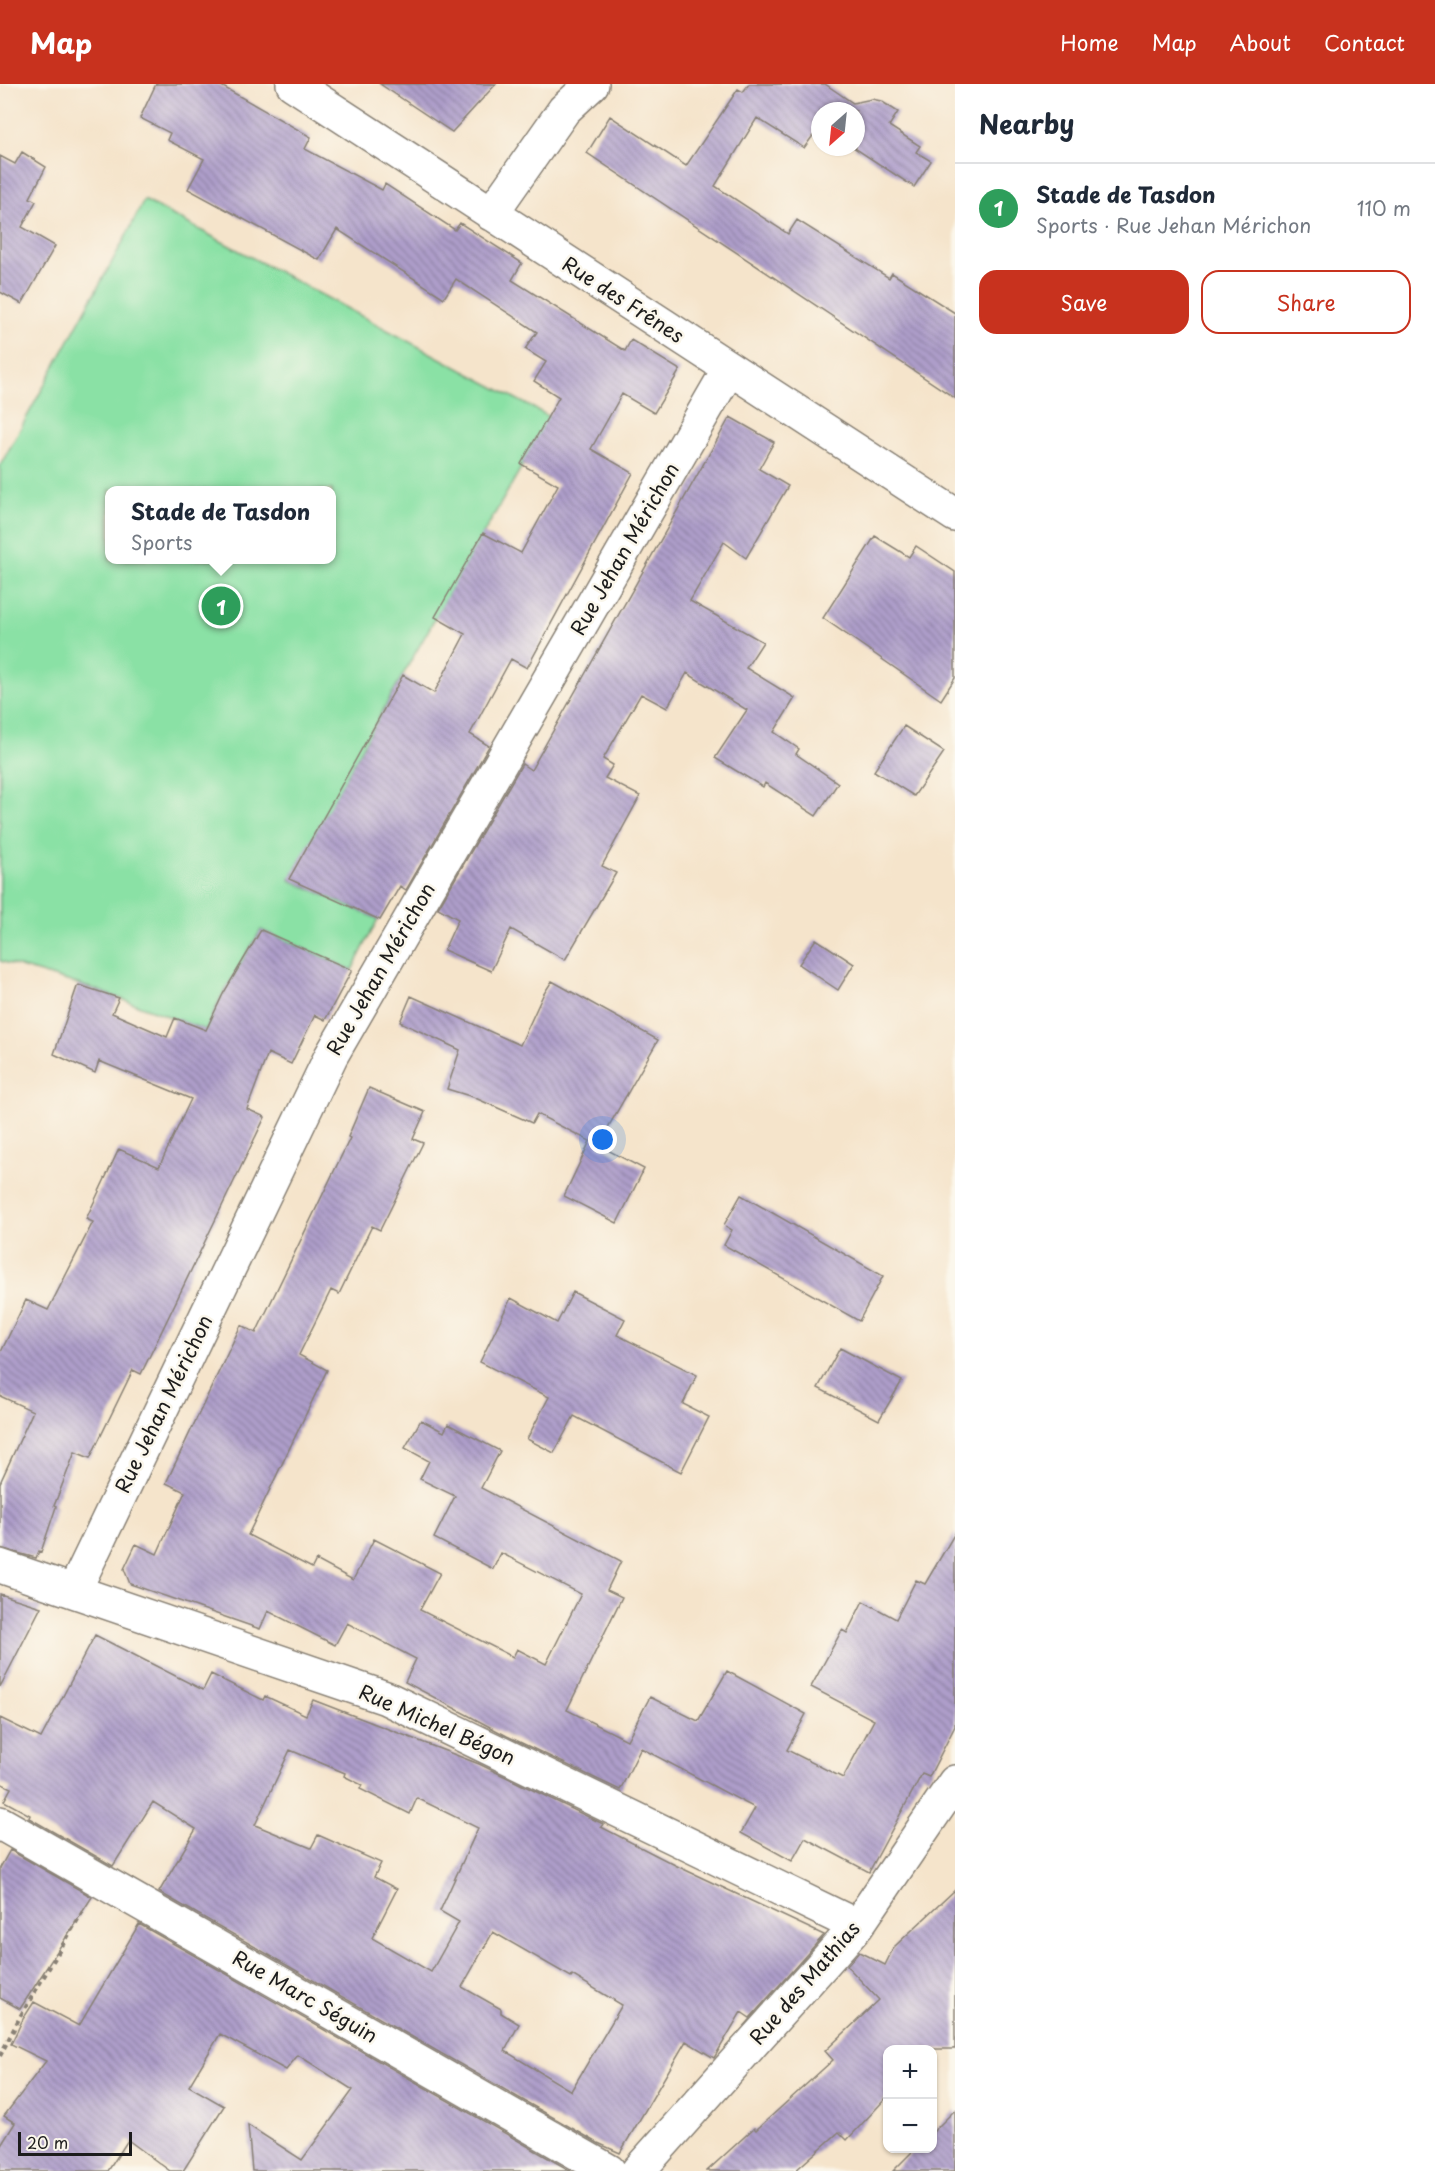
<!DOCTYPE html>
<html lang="en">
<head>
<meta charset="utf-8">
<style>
  body { margin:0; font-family:"Playpen Sans",sans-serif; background:#f6f6f7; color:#1f2937 }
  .controls { position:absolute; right:18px; bottom:18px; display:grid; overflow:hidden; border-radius:12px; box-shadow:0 2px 4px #0004 }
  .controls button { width:54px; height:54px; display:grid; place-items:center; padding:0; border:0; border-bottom:2px solid #e0e1e3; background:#fff; color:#1f2937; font:30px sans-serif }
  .compass { position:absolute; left:811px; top:18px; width:54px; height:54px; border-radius:50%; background:#fff; box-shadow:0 2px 4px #0004; rotate:207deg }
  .scale { position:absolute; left:18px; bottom:15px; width:114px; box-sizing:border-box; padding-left:6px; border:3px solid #1c1c1c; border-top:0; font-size:16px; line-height:21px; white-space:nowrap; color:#1c1c1c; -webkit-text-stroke:4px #fbf7ec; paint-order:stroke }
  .you { position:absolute; left:603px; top:1056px; width:21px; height:21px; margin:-15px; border:4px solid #fff; border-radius:50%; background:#1a73e8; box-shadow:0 0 0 9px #1a73e833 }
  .badge { display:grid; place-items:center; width:39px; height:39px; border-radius:50%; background:#c8321e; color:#fff; font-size:20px; font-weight:700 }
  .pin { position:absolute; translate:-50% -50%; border:3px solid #fff; box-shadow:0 2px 6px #0006 }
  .popup { position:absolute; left:105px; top:402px; width:231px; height:78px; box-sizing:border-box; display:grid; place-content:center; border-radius:12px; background:#fff; filter:drop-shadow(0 2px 4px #0005); font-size:20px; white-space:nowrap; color:#747a83 }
  .popup b { font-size:22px; color:#1f2937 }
  .popup::after { content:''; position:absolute; left:50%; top:100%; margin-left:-12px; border:12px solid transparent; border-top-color:#fff }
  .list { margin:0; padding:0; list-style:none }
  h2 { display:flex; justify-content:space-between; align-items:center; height:78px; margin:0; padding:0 24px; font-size:26px }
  h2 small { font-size:20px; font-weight:400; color:#747a83 }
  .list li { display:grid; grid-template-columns:39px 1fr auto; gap:18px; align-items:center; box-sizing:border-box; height:90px; padding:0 24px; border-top:2px solid #e0e1e3 }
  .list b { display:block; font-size:22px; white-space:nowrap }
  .list p { margin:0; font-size:20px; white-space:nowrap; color:#747a83 }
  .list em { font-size:20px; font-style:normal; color:#747a83 }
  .actions { display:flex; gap:12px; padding:18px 24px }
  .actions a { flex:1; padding:14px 0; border:2px solid #c8321e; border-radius:18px; text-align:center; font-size:21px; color:#c8321e }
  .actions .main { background:#c8321e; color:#fff }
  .map { position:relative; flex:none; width:955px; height:2087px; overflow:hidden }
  header { display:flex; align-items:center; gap:36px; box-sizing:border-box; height:84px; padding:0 30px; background:#c8321e; color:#fff }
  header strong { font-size:28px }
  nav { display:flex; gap:33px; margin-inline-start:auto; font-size:21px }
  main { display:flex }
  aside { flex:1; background:#fff }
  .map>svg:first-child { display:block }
  .park { fill:#8ae1a5; stroke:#537e60; stroke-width:1.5; fill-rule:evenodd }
  .building { fill:url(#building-back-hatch); fill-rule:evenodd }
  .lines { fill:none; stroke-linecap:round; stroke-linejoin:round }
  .minor-casing { stroke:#888074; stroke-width:36 }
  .path { stroke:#888074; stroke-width:4; stroke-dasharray:4.5 4.5; stroke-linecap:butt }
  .minor { stroke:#fff; stroke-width:33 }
  .labels { text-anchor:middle; stroke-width:5; stroke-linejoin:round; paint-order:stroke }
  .street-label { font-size:20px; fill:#1c1c1c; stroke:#fbf7ec }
</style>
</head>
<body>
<header>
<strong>Map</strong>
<nav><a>Home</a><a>Map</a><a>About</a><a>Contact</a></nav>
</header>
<main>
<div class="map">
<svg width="955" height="2087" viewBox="0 0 955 2087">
  <defs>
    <pattern id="building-back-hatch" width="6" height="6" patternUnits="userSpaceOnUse" patternTransform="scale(1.5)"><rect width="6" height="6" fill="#ae9eca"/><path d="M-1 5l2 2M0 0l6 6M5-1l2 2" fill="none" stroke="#8d80a3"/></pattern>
  </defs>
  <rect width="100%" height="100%" fill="#fbf7ec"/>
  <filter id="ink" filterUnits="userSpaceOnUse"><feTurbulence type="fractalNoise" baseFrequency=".0167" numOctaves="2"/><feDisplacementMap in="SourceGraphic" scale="12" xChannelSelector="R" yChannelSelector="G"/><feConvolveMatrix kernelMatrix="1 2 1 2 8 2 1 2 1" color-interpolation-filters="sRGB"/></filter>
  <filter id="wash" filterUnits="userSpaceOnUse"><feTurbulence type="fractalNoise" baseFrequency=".008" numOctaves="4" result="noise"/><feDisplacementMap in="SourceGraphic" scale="24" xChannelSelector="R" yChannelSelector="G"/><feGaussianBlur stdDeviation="1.35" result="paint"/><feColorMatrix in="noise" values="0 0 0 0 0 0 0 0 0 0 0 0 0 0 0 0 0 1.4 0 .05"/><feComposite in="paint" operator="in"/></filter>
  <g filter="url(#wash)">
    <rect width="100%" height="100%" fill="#f5e4cb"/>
    <path class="park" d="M144 116 550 333 392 610 290 796 378 835 352 886 261 846 220 915 206 946 94 905 0 877V382L125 154ZM110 406H332V476H110Z"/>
    <g id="blocks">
      <path class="building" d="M156 0H218L311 53 305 65 382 106 385 100 455 146 460 139 522 179 512 196 625 267 631 256 680 286 654 329 622 310 591 365 633 389 527 584 511 575 470 650 489 662 406 806 400 802 380 836 289 795 403 591 434 609 465 550 435 533 483 449 521 469 558 401 521 380 559 313 534 297 546 278 525 265 537 248 456 195 444 214 337 145 319 176 188 105 204 75 167 56 170 49 140 34Z
        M380 0H496L452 48Z
        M749 0H825L853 19 872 15 881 17 898 28 889 42 920 62 916 68 931 77 914 103 853 63H856V27H820V42L804 64 757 34 715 102 788 150 797 136 889 194 892 189 955 229V314L587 69 610 32 686 82 738 5 743 8Z
        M22 68 46 83 30 114 36 117 22 143 55 162 22 220 0 208V72L15 80Z
        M730 333 774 358 759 385 788 402 746 474 724 458 690 517 763 558 746 584 795 614 774 648 799 665 796 670 838 699 816 732 765 699 763 703 715 674 747 626 687 589 667 624 641 610 603 675 613 681 605 694 640 712 602 782 616 789 565 876 511 845 491 887 444 866 458 835 438 824 522 680 531 686Z
        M875 452 909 473 916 462 955 488V594L941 616 823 534Z
        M904 642 944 668 914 712 874 687Z
        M261 846 352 886 325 936 315 931 291 980 268 969 247 1025 265 1033 141 1290 133 1286 90 1374 75 1368 54 1422 56 1423 41 1468 39 1467 36 1474 0 1464V1399L33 1327 0 1312V1270L26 1216 48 1226 93 1138 86 1135 119 1065 159 1083 191 1015 99 977 95 989 54 970 77 903 79 901 119 914 112 929 167 953 175 934 206 946 223 910Z
        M816 855 854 880 838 906 799 880Z
        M552 897 658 956 598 1061 644 1085 617 1139 564 1112 590 1057 537 1030 532 1039 473 1013 447 1005 460 966 400 938 411 912 520 961 543 911Z
        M369 1004 425 1028 413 1055 423 1059 380 1146 372 1142 339 1210 331 1206 299 1271 327 1286 248 1451 312 1484 316 1476 353 1496 374 1455 440 1489 420 1526 513 1573 517 1565 546 1580 581 1510 501 1469 493 1485 434 1454 455 1412 420 1395 429 1377 405 1364 421 1336 444 1348 448 1340 500 1367 481 1404 621 1477 607 1506 622 1513 567 1626 627 1656 650 1613 698 1637 727 1587 806 1630 787 1666 843 1694 874 1636 811 1603 842 1546 847 1549 863 1517 896 1535 916 1496 925 1500 955 1449V1642L929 1693 922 1690 869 1788 805 1754 792 1777 741 1749 755 1724 641 1664 620 1706 507 1652 405 1598 416 1575 347 1539 335 1561 268 1527 260 1545 130 1500 124 1485 136 1460 157 1470 185 1408 166 1399 241 1241 256 1249 350 1054 348 1053Z
        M741 1111 883 1192 859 1237 724 1161 732 1146 724 1141Z
        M573 1208 625 1235 617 1251 697 1291 683 1320 709 1333 681 1388 574 1332 554 1369 527 1355 549 1313 480 1278 511 1214 557 1239Z
        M840 1264 902 1297 879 1336 818 1304Z
        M0 1510 41 1523 0 1603Z
        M95 1551 203 1606 211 1590 263 1616 265 1612 306 1631 313 1616 479 1680 603 1740 601 1743 679 1783 824 1851 750 1934 741 1928 714 1974 686 1957 620 2069 598 2059 159 1808 196 1745 153 1718 113 1782 29 1734 30 1731 4 1717 11 1704 0 1699V1634L41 1654ZM290 1666 345 1689 344 1692 362 1701 360 1705 410 1730 417 1714 478 1744 440 1827 459 1838 431 1888 372 1854 397 1805 374 1793 381 1779 318 1751 311 1764 255 1741ZM493 1848 571 1893 572 1891 622 1921 571 2007 505 1967 519 1940 501 1929V1925L462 1903Z
        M10 1766 92 1813 20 1925 0 1914V1784Z
        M955 1806V1965H888V2012L847 2056 839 2048 795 2087H707L754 2044 756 2046 833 1976 825 1967 879 1916 847 1882 859 1868 885 1881 894 1863Z
        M139 1840 571 2087H252L248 2041 302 2076 353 2006 298 1971 286 1986 220 1950 189 2002 224 2022 183 2087H170L128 2056 108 2087H0V2063L15 2039 4 2032 46 1977 11 1960 23 1935 34 1918 79 1942Z
        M955 2026V2087H893L916 2064H933V2048Z"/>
    </g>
  </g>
  <g filter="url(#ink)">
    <use href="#blocks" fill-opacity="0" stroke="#888074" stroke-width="1.5"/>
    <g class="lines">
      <g class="minor-casing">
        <path id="minor" d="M293 0 955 431
          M491 130 564 26 592 0
          M0 1482 386 1614 857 1842
          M74 1507 331 972 729 285
          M0 1739 609 2087
          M638 2087 857 1842 955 1698"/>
      </g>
      <path class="path" d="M0 1972 21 1931 83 1827"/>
      <use href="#minor" class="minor"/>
    </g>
  </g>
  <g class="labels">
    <g class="street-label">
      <text transform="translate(623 216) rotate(33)" y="7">Rue des Frênes</text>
      <text transform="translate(625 465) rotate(-60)" y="7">Rue Jehan Mérichon</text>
      <text transform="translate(381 885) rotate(-60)" y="7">Rue Jehan Mérichon</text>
      <text transform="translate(164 1320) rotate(-64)" y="7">Rue Jehan Mérichon</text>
      <text transform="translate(437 1641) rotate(24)" y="7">Rue Michel Bégon</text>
      <text transform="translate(805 1899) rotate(-49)" y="7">Rue des Mathias</text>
      <text transform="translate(305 1913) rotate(30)" y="7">Rue Marc Séguin</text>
    </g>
  </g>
</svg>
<div class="controls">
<button>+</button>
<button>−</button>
</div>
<svg class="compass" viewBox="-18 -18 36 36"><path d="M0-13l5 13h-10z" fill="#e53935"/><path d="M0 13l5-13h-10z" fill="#747a83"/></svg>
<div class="scale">20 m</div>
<div class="you"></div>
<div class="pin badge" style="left:221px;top:522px;background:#2e9e5b">1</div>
<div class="popup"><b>Stade de Tasdon</b>Sports</div>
</div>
<aside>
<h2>Nearby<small></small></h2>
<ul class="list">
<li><span class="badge" style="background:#2e9e5b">1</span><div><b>Stade de Tasdon</b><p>Sports · Rue Jehan Mérichon</p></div><em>110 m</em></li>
</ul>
<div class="actions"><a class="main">Save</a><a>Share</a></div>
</aside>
</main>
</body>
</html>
